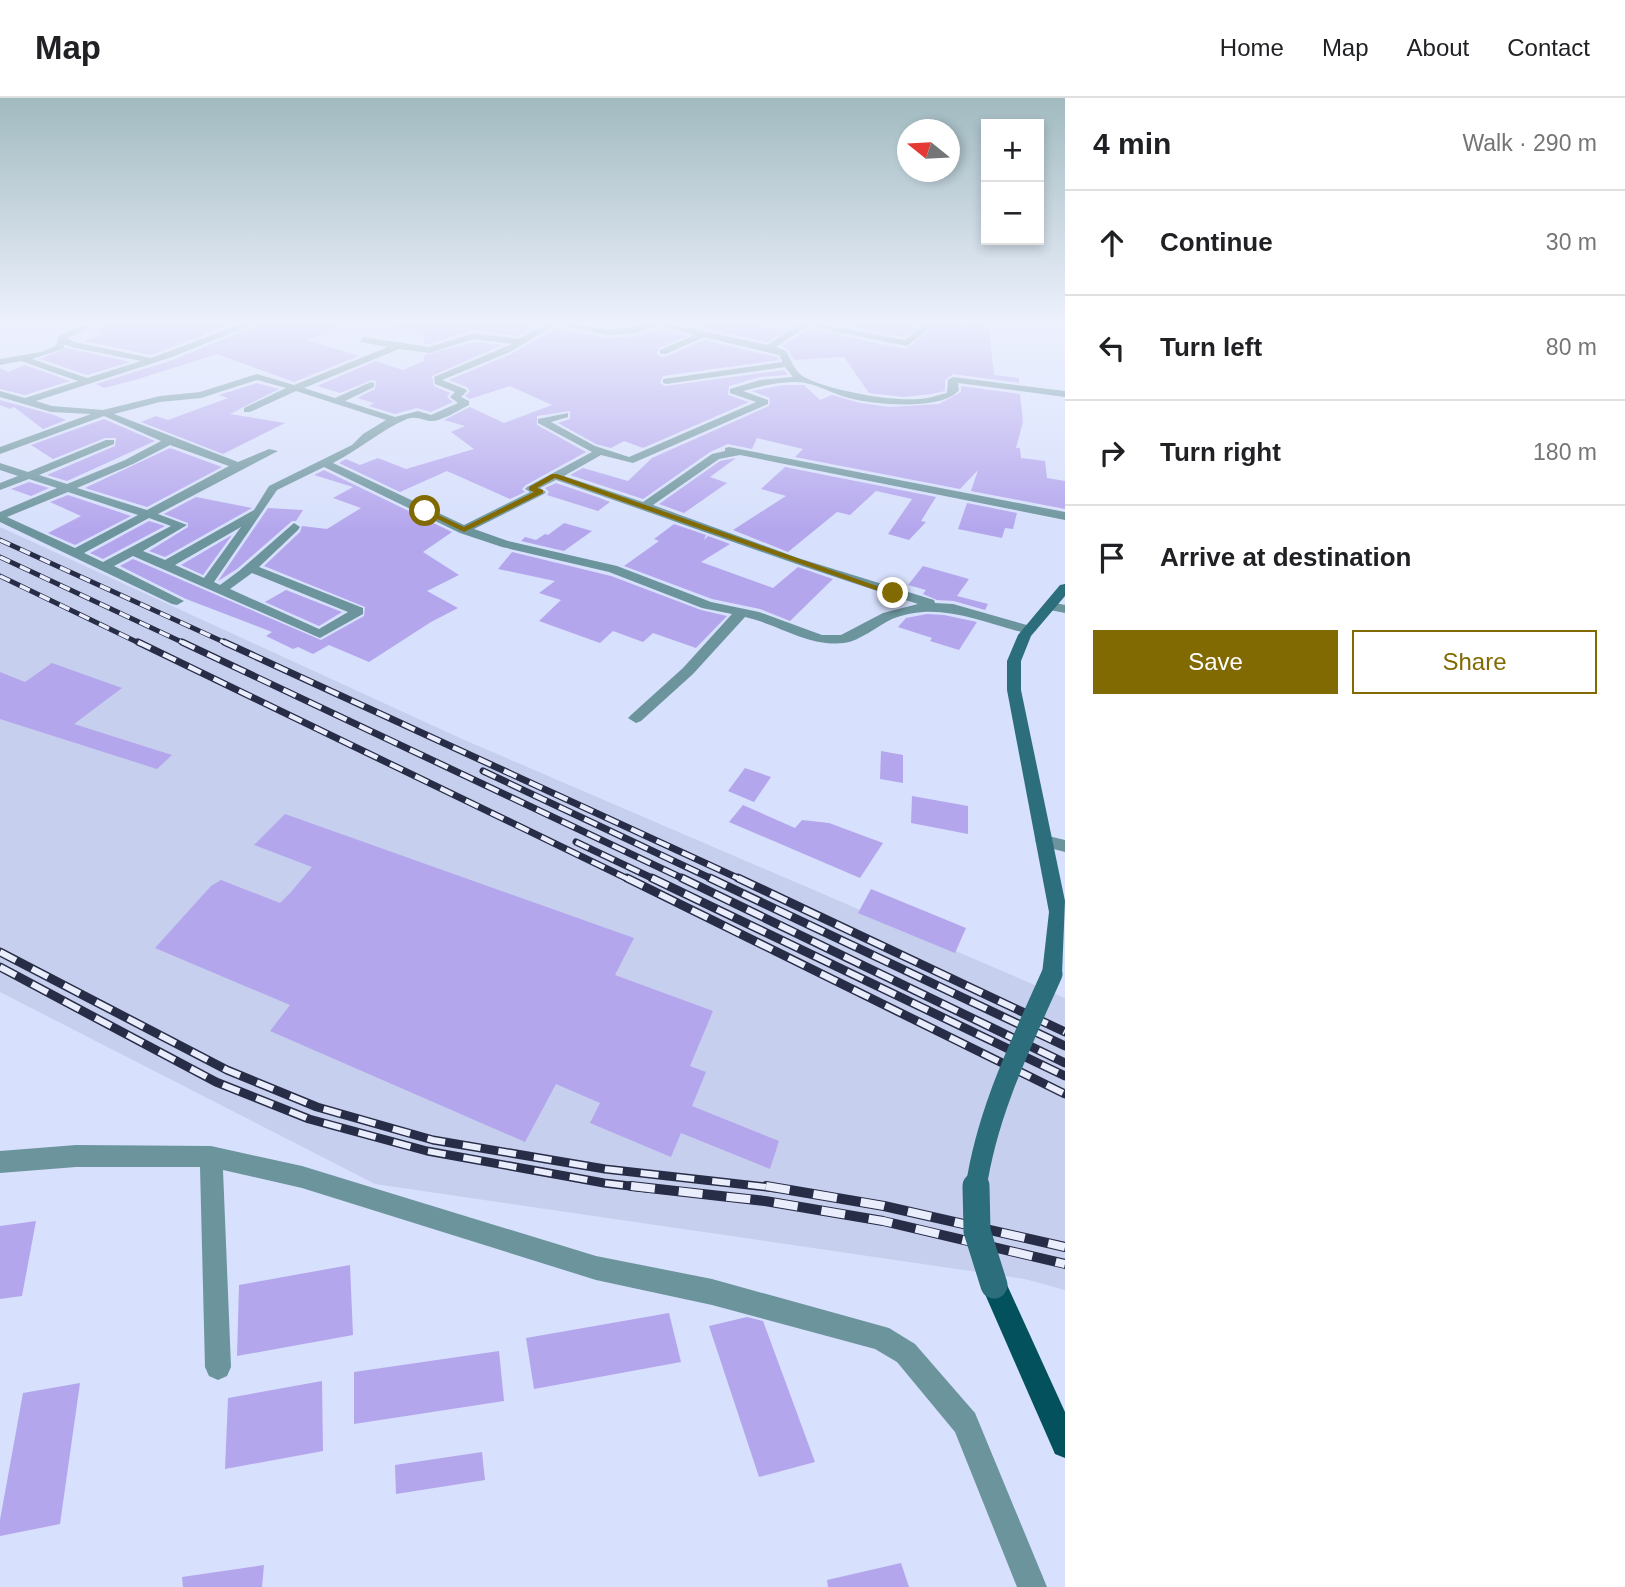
<!DOCTYPE html>
<html lang="en">
<head>
<meta charset="utf-8">
<style>
  body { margin:0; font-family:Helvetica,sans-serif; background:#f6f6f6; color:#202124 }
  .controls { position:absolute; right:21px; top:21px; display:grid; overflow:hidden; border-radius:0px; box-shadow:0 4px 10px #0003 }
  .controls button { width:63px; height:63px; display:grid; place-items:center; padding:0; border:0; border-bottom:2px solid #e0e0e0; background:#fff; color:#202124; font:35px sans-serif }
  .compass { position:absolute; left:897px; top:21px; width:63px; height:63px; border-radius:50%; background:#fff; box-shadow:0 4px 10px #0003; rotate:288deg }
  .stop { position:absolute; width:21px; height:21px; margin:-16px; border:5px solid #826a03; border-radius:50%; background:#fff }
  .stop.end { background:#826a03; border-color:#fff; box-shadow:0 2px 7px #0008 }
  .list { margin:0; padding:0; list-style:none }
  h2 { display:flex; justify-content:space-between; align-items:center; height:91px; margin:0; padding:0 28px; font-size:30px }
  h2 small { font-size:23px; font-weight:400; color:#757577 }
  .list li { display:grid; grid-template-columns:46px 1fr auto; gap:21px; align-items:center; box-sizing:border-box; height:105px; padding:0 28px; border-top:2px solid #e0e0e0 }
  .list b { display:block; font-size:26px; white-space:nowrap }
  .list em { font-size:23px; font-style:normal; color:#757577 }
  .actions { display:flex; gap:14px; padding:21px 28px }
  .actions a { flex:1; padding:16px 0; border:2px solid #826a03; border-radius:0px; text-align:center; font-size:24px; color:#826a03 }
  .actions .main { background:#826a03; color:#fff }
  .icon { flex:none; width:38px; height:38px; fill:none; stroke:currentColor; stroke-width:2; stroke-linecap:round; stroke-linejoin:round }
  .map { position:relative; flex:none; width:1065px; height:1489px; overflow:hidden }
  header { display:flex; align-items:center; gap:42px; box-sizing:border-box; height:98px; padding:0 35px; background:#fff; border-bottom:2px solid #e0e0e0 }
  header strong { font-size:33px }
  nav { display:flex; gap:38px; margin-inline-start:auto; font-size:24px }
  main { display:flex }
  aside { flex:1; background:#fff }
  .map>svg:first-child { display:block }
  .built { fill:#c6cfee }
  .building { fill:#b4a6ed }
  .lines { fill:none; stroke-linecap:round; stroke-linejoin:round }
  .street { fill:#6c949c; fill-rule:evenodd }
  .secondary { fill:#2c6e7b; fill-rule:evenodd }
  .primary { fill:#03515d; fill-rule:evenodd }
  .rail-far3-casing { stroke:#282d47; stroke-width:5 }
  .rail-far2-casing { stroke:#282d47; stroke-width:7 }
  .rail-far1-casing { stroke:#282d47; stroke-width:9 }
  .rail-casing { stroke:#282d47; stroke-width:10 }
  .rail-far3 { stroke:#e9edfc; stroke-width:3.5; stroke-dasharray:11; stroke-linecap:butt }
  .rail-far2 { stroke:#e9edfc; stroke-width:4.5; stroke-dasharray:14; stroke-linecap:butt }
  .rail-far1 { stroke:#e9edfc; stroke-width:6; stroke-dasharray:18; stroke-linecap:butt }
  .rail { stroke:#e9edfc; stroke-width:8; stroke-dasharray:24; stroke-linecap:butt }
  .secondary-bridge-far1 { stroke:#2c6e7b; stroke-width:21 }
  .secondary-bridge { stroke:#2c6e7b; stroke-width:27 }
  .route { fill:#826a03 }
</style>
</head>
<body>
<header>
<strong>Map</strong>
<nav><a>Home</a><a>Map</a><a>About</a><a>Contact</a></nav>
</header>
<main>
<div class="map">
<svg width="1065" height="1489" viewBox="0 0 1065 1489">
  <rect width="100%" height="100%" fill="#d7e0fc"/>
  <path class="built" d="M0 429 462 641 1065 900V1192L1025 1181 375 1086 0 894Z"/>
  <path class="building" d="M105 223H241L151 257 84 243 105 235 93 233Z
    M267 223H353L308 242 359 258 294 284 217 256 135 282 104 290 96 286 173 262Z
    M389 223H543L518 238 473 232 429 246H424V238L389 228Z
    M569 223H648L609 229Z
    M670 223H739L786 232 767 244Z
    M819 223H911L922 225 904 239Z
    M966 223H988L994 277 1019 280V285L953 276 945 282V293L931 296 904 299 869 295 844 259 794 262 788 252 782 248 808 231 906 251 941 224 965 228Z
    M556 230 609 240 636 238 657 231 687 238 659 250 657 256 660 259 667 258 704 242 777 259 779 262 663 278 660 285 665 288 784 272 788 277 760 279 729 288 728 297 749 304 643 350 624 343 611 350 596 346 558 325 570 321V313L537 318V327L586 354 526 387 522 391 525 394 510 401 447 373 400 394 339 365 346 361 360 367 378 360 406 371 474 351 451 334 465 328 444 322 470 309 504 325 552 307 510 288 470 301 465 298 470 293 467 289 449 282 511 256Z
    M474 244 502 247 432 278 434 288 450 295 447 299 453 304 431 314 417 310 395 316 369 308 374 305 357 300 375 291 376 283 372 282 340 295 317 288 376 263 403 272 424 263V257Z
    M66 250H67L130 264 87 277 40 261Z
    M25 267 70 283 25 297 0 291V270L8 274Z
    M257 285 279 291 230 316 285 325 223 356 141 324 156 318 168 322 228 300 219 297Z
    M783 287H804L820 302 832 297 860 305 890 309 939 306 961 294V288L1020 296 1023 324 1016 350H1020L1021 360 1045 363 1047 380 1065 383V411L971 393 978 372 960 391 795 359 803 351 757 340 752 351 728 346 710 354 643 401 570 377 583 370 628 383 652 360 769 308 770 300 752 293Z
    M0 302 54 317 66 322 43 331 14 309 10 311 0 307Z
    M104 321 155 343 67 383 47 377 115 348 116 340H105L53 361 31 347Z
    M170 350 222 369 147 409 85 390Z
    M736 360 710 379 727 385 684 415 659 406 720 363Z
    M785 369 936 399 921 423 926 424 909 442 888 436 912 401 876 393 850 417 837 414 788 454 733 432 786 398 761 391Z
    M324 372 452 434 423 454 459 477 427 493 458 510 431 524 369 564 329 547 313 556 298 549 293 551 266 538 272 534 186 501 120 468 133 461 321 542 364 518 365 509 264 468 300 434 302 428 327 431 361 410 333 400 353 389 314 377Z
    M29 384 49 390 31 398 11 391Z
    M556 385 600 400 610 404 598 413 547 397 549 394 545 390Z
    M68 397 131 418 75 447 48 435 81 418 50 404Z
    M196 399 252 410 165 459 149 453 188 429V425L164 416Z
    M967 405 1017 415 1013 431 1005 430 1002 440 958 431Z
    M268 410 303 412 296 423H292L237 471 218 483Z
    M149 423 165 428 103 461 90 455Z
    M564 425 592 433 564 453 521 443 525 439 536 442 545 436 548 437Z
    M674 426 706 437 704 442 708 438 730 446 701 464 773 490 798 469 833 481 790 523 760 511 712 501 624 468 659 443 654 441Z
    M232 437 203 477 181 467Z
    M512 454 611 478 701 512 727 518 696 550 653 535 643 544 613 533 600 545 539 523 561 502 539 495 555 483 498 471Z
    M923 468 969 481 957 498 988 506 985 512 954 503 937 502 923 496 926 492 908 487Z
    M286 492 342 514 319 528 265 504Z
    M927 516 944 517 977 524 959 552 930 543 932 540 898 529 906 520Z
    M52 565 122 590 74 626 172 657 157 671 0 621V574L25 584Z
    M881 653 903 657V685L880 681Z
    M745 670 771 679 754 704 728 693Z
    M912 698 968 708V736L911 725Z
    M743 707 795 730 802 722 829 725 883 745 860 780 729 724Z
    M285 716 634 840 615 877 713 913 690 968 706 974 692 1008 779 1043 770 1071 681 1035 671 1059 590 1025 600 1005 556 986 525 1044 270 933 290 907 155 850 211 788 221 782 280 805 291 794 312 769 254 747Z
    M871 791 966 830 955 855 858 815Z
    M36 1123 22 1198 0 1201V1128Z
    M350 1167 353 1237 237 1258 239 1187Z
    M669 1215 681 1264 534 1291 526 1240Z
    M747 1219 763 1223 815 1364 759 1379 709 1228Z
    M499 1253 504 1303 354 1326V1274Z
    M322 1283 323 1353 225 1371 228 1300Z
    M80 1285 60 1426 0 1438V1422L23 1295Z
    M482 1354 485 1382 396 1396 395 1367Z
    M901 1465 909 1489H828L827 1482Z
    M264 1467 262 1489H183L182 1479Z"/>
  <g class="lines">
    <path class="street" d="M91 223H102L68 240 74 244 151 260 249 223H261L172 259 36 303 52 308 103 312 160 298 200 294 257 276 294 287 388 249 360 244 363 239 429 249 474 235 519 241 549 223 609 232 667 223 665 225 768 247 803 223 905 242 929 223H939L907 248 807 228 776 249 786 253C791 262 795 274 804 279 830 293 904 307 932 299 936 298 941 296 947 295L948 282 953 279 1065 293V299L958 285 959 292C943 313 874 307 849 300 832 296 814 284 797 284 778 284 760 288 743 293L768 302V306L633 365 601 357 564 378 643 404 712 356 725 353V350L729 349 1065 414V422L740 357 719 361 653 407 798 460 934 502 935 505 953 506 1034 529 1036 532 1029 536C983 525 939 502 892 521 877 528 860 543 844 545 808 549 778 526 745 519L693 576 641 623 636 625 628 620 631 617 683 570 732 516 702 510 609 474 502 449 460 435 324 369 277 392 214 484 220 487 239 473 294 425 300 429 298 432 259 469 363 510V516L320 540 133 458 114 468 184 503 177 507 172 506 0 424V414L57 390 29 381 0 392V385L18 378 0 372V365L28 374 106 342H114V346L39 377 67 386 125 362 161 343 104 318 0 356V349L91 316 51 314 0 299V293L25 300 78 283 21 263 0 267V261L41 254 56 248 59 238ZM555 227 609 237 636 235 657 228 695 237 660 252V256H666L704 239 779 257 783 264 663 281V285L666 286 785 269 793 279 760 282 730 291V295L756 304 629 359 595 348 551 324 568 319V315L538 321V325L592 354 527 389 525 391 530 394 464 427 333 365C359 352 382 331 407 321 418 317 424 324 434 323 445 321 459 312 469 307V303L461 299 467 293 465 291 442 282 510 254ZM474 241 512 246 434 279 435 286 455 294 450 299 458 305 431 317 418 313 395 319 345 303 374 289V285L371 284 335 300 304 290 399 251 429 255ZM65 246 71 249 141 263 87 280 32 261 63 251ZM257 282 286 290 244 310V314H250L296 293 386 322 363 336 352 347 269 388 254 412 165 462 143 453 187 427 158 416 278 353 269 351 238 364 114 316 160 304 201 300ZM170 347 229 368 147 412 77 390 133 366ZM556 382C676 423 796 468 918 506L883 515 841 537H822L759 514 711 504 617 468 508 443 474 431 544 396 546 394 540 390ZM68 394 138 417 75 450 7 419ZM149 420 171 428 103 464 84 455ZM241 429 204 480 175 467ZM252 475 348 514 319 531 230 491Z
      M1050 504 1065 507V515L1045 511 1043 508Z
      M1044 737 1065 742V754L1038 747 1035 743Z
      M76 1047 211 1048 302 1068 596 1158 712 1181 889 1230 915 1246 975 1315 1047 1489H1017L955 1334 897 1264 875 1251 712 1207 596 1182 302 1090 223 1072 231 1269 227 1278 218 1282 209 1278 205 1269 200 1069H76L0 1075V1053Z"/>
    <path class="secondary" d="M1065 486V498L1031 538 1021 563V592L1065 803 1062 876 1059 882 1052 884 1045 882 1042 876 1049 814 1007 592V563L1018 537 1060 487Z"/>
    <path class="primary" d="M994 1174 1003 1178 1065 1314V1360L1055 1356 981 1187 985 1178Z"/>
    <g class="rail-far3-casing">
      <path id="rail-far3" d="M0 442 228 546
        M0 459 186 546
        M0 478 141 546"/>
    </g>
    <g class="rail-far2-casing">
      <path id="rail-far2" d="M138 544 630 782
        M182 544 686 782
        M224 544 742 782
        M483 673 714 782
        M576 744 656 782"/>
    </g>
    <g class="rail-far1-casing">
      <path id="rail-far1" d="M627 780 1065 996
        M652 780 1065 978
        M682 780 1065 965
        M710 780 1065 948
        M738 780 1065 934
        M0 854 227 972 317 1009 433 1042 605 1071 776 1090
        M0 869 216 984 309 1021 427 1053 604 1085 647 1090"/>
    </g>
    <g class="rail-casing">
      <path id="rail" d="M631 1088 765 1103 883 1123 1065 1166
        M766 1088 884 1108 1065 1149"/>
    </g>
    <use href="#rail-far3" class="rail-far3"/>
    <use href="#rail-far2" class="rail-far2"/>
    <use href="#rail-far1" class="rail-far1"/>
    <use href="#rail" class="rail"/>
    <path class="secondary-bridge-far1" d="M976 1090C987 1014 1021 946 1052 876"/>
    <path class="secondary-bridge" d="M976 1088 977 1133 994 1187"/>
  </g>
  <linearGradient id="sky" x2="0" y2="1"><stop stop-color="#a1bac0"/><stop offset="0.52" stop-color="#edf1fe"/><stop offset="1" stop-color="#edf1fe" stop-opacity="0"/></linearGradient>
  <rect width="1065" height="432" fill="url(#sky)"/>
  <path class="route" d="M552 376H557L897 495 890 497 555 380 537 390 543 392V395L464 434 421 413 428 412 464 429 534 394 529 392V389Z"/>
</svg>
<div class="controls">
<button>+</button>
<button>−</button>
</div>
<svg class="compass" viewBox="-18 -18 36 36"><path d="M0-13l5 13h-10z" fill="#e53935"/><path d="M0 13l5-13h-10z" fill="#757577"/></svg>
<div class="stop" style="left:425px;top:413px"></div>
<div class="stop end" style="left:893px;top:495px"></div>
</div>
<aside>
<h2>4 min<small>Walk · 290 m</small></h2>
<ul class="list">
<li><svg class="icon" aria-label="ahead" viewBox="0 0 24 24"><path d="M12 20V5M6 11l6-6 6 6"/></svg><div><b>Continue</b></div><em>30 m</em></li>
<li><svg class="icon" aria-label="left" viewBox="0 0 24 24"><path d="M17 20v-9H6M10 6l-5 5 5 5"/></svg><div><b>Turn left</b></div><em>80 m</em></li>
<li><svg class="icon" aria-label="right" viewBox="0 0 24 24"><path d="M7 20v-9h11M14 6l5 5-5 5"/></svg><div><b>Turn right</b></div><em>180 m</em></li>
<li><svg class="icon" aria-label="arrive" viewBox="0 0 24 24"><path d="M6 21V4h12l-3 4 3 4H6"/></svg><div><b>Arrive at destination</b></div></li>
</ul>
<div class="actions"><a class="main">Save</a><a>Share</a></div>
</aside>
</main>
</body>
</html>
